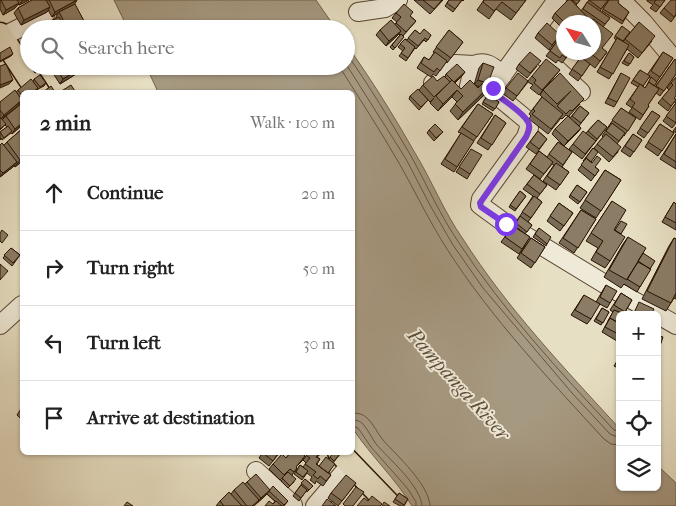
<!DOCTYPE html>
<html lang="en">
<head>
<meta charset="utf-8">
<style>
  body { margin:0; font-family:"IM FELL French Canon",serif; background:#f6f6f6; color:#222 }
  .controls { position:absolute; right:15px; bottom:15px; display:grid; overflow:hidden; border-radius:8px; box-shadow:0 1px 4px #0004 }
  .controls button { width:45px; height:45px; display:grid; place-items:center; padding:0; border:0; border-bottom:1px solid #e0e0e0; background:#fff; color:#222; font:25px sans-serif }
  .compass { position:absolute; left:556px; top:15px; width:45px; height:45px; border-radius:50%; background:#fff; box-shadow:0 1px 4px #0004; rotate:307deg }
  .stop { position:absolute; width:15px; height:15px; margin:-11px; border:4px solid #7c3aed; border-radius:50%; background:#fff }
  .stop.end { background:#7c3aed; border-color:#fff; box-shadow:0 1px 5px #0008 }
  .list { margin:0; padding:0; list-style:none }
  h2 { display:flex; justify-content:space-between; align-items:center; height:65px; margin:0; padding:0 20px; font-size:21px }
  h2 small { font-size:16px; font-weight:400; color:#767676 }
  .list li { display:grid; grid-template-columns:32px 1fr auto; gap:15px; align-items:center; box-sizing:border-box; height:75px; padding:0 20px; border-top:1px solid #e0e0e0 }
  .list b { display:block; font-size:19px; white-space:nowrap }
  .list em { font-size:16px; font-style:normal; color:#767676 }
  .icon { flex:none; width:28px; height:28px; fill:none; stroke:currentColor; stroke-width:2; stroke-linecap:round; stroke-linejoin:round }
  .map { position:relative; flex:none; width:676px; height:506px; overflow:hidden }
  .search { position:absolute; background:#fff; box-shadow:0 1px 4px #0004; left:20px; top:20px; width:335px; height:55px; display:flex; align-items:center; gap:12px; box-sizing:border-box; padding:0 18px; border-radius:28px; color:#767676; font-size:19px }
  .panel { position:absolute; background:#fff; box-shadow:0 1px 4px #0004; left:20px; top:90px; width:335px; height:365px; border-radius:8px }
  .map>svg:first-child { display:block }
  .water { fill:#a69981; stroke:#73634d }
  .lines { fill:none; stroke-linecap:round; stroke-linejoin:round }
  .shore { stroke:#665540; stroke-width:1 }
  .minor-casing { stroke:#574431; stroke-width:20 }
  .major-casing { stroke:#271100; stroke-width:25 }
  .minor { stroke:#efead8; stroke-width:18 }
  .major { stroke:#e7dfc3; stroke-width:22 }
  .wall { fill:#786b57; stroke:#271100; fill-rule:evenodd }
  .shaded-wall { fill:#615747; stroke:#271100 }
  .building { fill:#8b7c65; stroke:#271100 }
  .route { stroke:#7c3aed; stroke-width:6 }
  .labels { text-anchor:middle; stroke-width:4; stroke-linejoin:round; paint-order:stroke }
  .water-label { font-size:20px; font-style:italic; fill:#604e3a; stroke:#efead8 }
</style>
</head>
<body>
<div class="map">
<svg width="676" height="506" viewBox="0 0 676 506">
  <rect width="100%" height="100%" fill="#e7dfc3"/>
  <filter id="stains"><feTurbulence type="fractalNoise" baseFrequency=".004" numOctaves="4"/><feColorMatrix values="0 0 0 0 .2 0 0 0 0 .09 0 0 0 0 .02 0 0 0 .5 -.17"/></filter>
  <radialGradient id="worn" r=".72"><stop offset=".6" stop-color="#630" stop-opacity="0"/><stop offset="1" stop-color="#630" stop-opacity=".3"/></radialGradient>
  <path class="water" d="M114 0H316L336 29H128Z
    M346 44C371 79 394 116 415 153 432 181 444 212 463 239 507 308 565 369 620 429V487H657V465L676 483V506H412C395 478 371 456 353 429L352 92H158L146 66H346Z"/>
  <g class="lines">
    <path class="shore" d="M346 53C369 85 391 122 411 156 427 185 440 215 459 243 503 310 559 371 614 430L620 431
      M346 64 406 159 431 207 453 245 483 288 572 393 610 434 620 438
      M339 66C359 98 380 130 399 163 415 191 429 221 447 249 491 318 549 379 604 439L611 444 620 445
      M352 413C358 413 363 414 367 418 374 424 377 433 383 440 397 456 429 484 430 506
      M352 420C357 420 360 421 363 424 368 430 372 438 376 444 389 459 421 486 422 506
      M352 426 358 428 371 447 408 489 416 502V506"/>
    <g class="minor-casing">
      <path id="minor" d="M557 0 493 88 494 93 528 121 529 128 526 137 481 199 480 205 506 224 608 286 676 325
        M621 0 643 22 676 62
        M358 12 385 8 398 0
        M2 37 45 15
        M527 41 581 92
        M433 83 455 64 474 65
        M469 86 474 65C487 60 493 67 503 75
        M0 325 22 305
        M256 471 293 505
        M315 506 350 465"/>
    </g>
    <g class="major-casing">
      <path id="major" d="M0 34 38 92
        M339 452 391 506"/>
    </g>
    <use href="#minor" class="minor"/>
    <use href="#major" class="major"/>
  </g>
  <path class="wall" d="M0 0H29L19 5 18 4 15 8 3 15 0 9Z
    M32 0H77L74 4 84 21 81 26 76 29H36L56 18V17L58 13 52 17 48 10 47 12 21 25 14 13 18 8Z
    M414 0H443L430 14Z
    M449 0H464L463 1 462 0 453 12 445 6Z
    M484 0H526L511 20 496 9 489 19 477 10Z
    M567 0H580L576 5 581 11 589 0H608L600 11 610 18 603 27 602 49 607 52 595 68 590 64 578 81 569 74 581 57 574 52H594L591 22 588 20 585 22H564V30L552 18 555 13 568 1Z
    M609 0 618 3 629 12 622 24 602 11Z
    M647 0H665L656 12 650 8 653 5 647 1Z
    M676 0V15L671 22 660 13 664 8Z
    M396 13 410 16 416 21 403 36 402 39 393 50 390 47 400 35 399 34 397 36 386 46 376 35 380 30 395 24 397 22 392 18Z
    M639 22 652 41 638 58 627 49 609 79 597 72 616 40 614 38 622 26 623 42Z
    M415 30 420 34 431 35 426 42 424 40 416 49 415 48 406 61 399 56 403 51 398 47 405 39 407 40Z
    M449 30 463 42 447 63 446 62 436 76 433 74 431 77 417 68 424 57 429 60 434 53 433 52Z
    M538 33 560 35 549 50 535 38Z
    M563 33 571 52 562 63 558 60 556 63 546 56Z
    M663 52 673 58 654 86 655 87 675 59 676 74 660 96 656 93 648 105 649 106 640 120 629 112 632 108 626 104 638 87 631 83 640 70 647 75ZM649 77 651 78 645 88 643 86Z
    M629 53 634 57 628 66 622 63Z
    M483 63 488 84 485 94 458 120 450 111 457 102 452 97 438 111 430 103 434 98 430 102 419 90 423 85 437 81 445 77 446 74 465 72 461 77 455 83 461 89 474 85 479 68Z
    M519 64 537 66 527 78 516 69Z
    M30 66H45L35 73Z
    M49 66H78L76 74 60 84 49 67Z
    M560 70 539 95 530 88 533 85 528 82 513 101 502 93 506 88 528 81 532 76Z
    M621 73 617 102 614 107 605 103Z
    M676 77 674 99H676V123L672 128 663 121 676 103 674 102 668 111 658 103 669 90 667 88Z
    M34 79 46 83 44 86 38 89 35 92H22V103L21 104V103L19 105 1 119 2 120 6 116 22 103V125L12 134 11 133 2 140 1 138 0 140V132L7 127 5 125 0 130V102L16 92 18 90 33 82Z
    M543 90 580 104 569 116 570 118 580 106 589 113 579 126 575 122 581 128 577 133 564 146 552 134 555 129 568 116 566 115 562 119 561 118 548 134 529 119 531 116 529 114 542 97 540 95Z
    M488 95 499 102 493 111 482 104Z
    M410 96 428 100 419 110 409 99Z
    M478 104 493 114 473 142 454 172 441 164 461 133 458 132Z
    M621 108 636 118 624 136V135L617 144 618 152 609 162 594 148 603 137 602 136Z
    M652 111 660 116 644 138 637 133Z
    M495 115 506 123 488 150 477 143Z
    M598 120 607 127 582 159 569 149 573 144 586 133Z
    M660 124 674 133 658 156 645 147Z
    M676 127V133L673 131Z
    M22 129V161L15 167 14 166 0 177V145H4L7 142Z
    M429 130 443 132 434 141 427 133Z
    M538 131 547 139 536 154 526 147Z
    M633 134 642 140 630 157 621 151Z
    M676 134V169L660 159Z
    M558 142 572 152 562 167 569 172 556 190 543 181 554 165 552 164 540 179 526 169 539 151 547 157Z
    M593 148 591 162 595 167 599 170 591 181 578 170 584 162 583 161Z
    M468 154 470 174 467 179 456 172Z
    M605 170 621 180 596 218 580 208Z
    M534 175 547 185 537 198 542 202 528 222 532 225 525 234 514 225 533 196 523 189Z
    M577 185 587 192 578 204 569 197Z
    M520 191 526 196 515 211 509 207Z
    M612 201 614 230 610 261 605 268 591 260 598 248 586 241Z
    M674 202 676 204V230L662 222Z
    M559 203 573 213 560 231 547 221Z
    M581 210 596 219 574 253 559 243Z
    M513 226 530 237 519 254 501 242Z
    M539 228 547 244 546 246 533 237Z
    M628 237 643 253 650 269 637 292 624 284 621 288 604 277 623 244Z
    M531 238 545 247 531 268 517 258Z
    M674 238 676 239V299L674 298 666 311 642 299 669 246Z
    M11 248 20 255 12 266 3 258Z
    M606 285 610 303 607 308 596 302Z
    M621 293 632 300 619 323 620 324V336L617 341 602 332 613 312 610 310Z
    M584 295 591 319 587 324 571 315Z
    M602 308 609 312 601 325 594 321Z
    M620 356V369L614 366Z
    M22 407V420L17 415Z
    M263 452H280L269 466 259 458Z
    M291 452H307L304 456H305L302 461 296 467 297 468 292 475 294 482 288 488 281 481 287 474 280 480 269 469 273 464 286 458Z
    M309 452H323L317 457 320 459 317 464 319 466 329 459 334 452 340 454 333 463 329 473 331 475 323 486 316 481 315 484 310 480 312 477 307 473 302 480 294 474 300 465 303 467 306 463 303 460Z
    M305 479 313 486 307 492 306 491 299 501 293 496Z
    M247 482 269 490 288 501 284 506H265L273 504 275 501 267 494 254 506H216L220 501 231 494 234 490 245 484Z
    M356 483 338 506 328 498 331 493Z
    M399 493 408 499 404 506H400L393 502Z"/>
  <path class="shaded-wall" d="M23 0H29L19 5Z
    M77 0 74 5 59 12 58 13 52 17 55 12Z
    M19 3 15 8 3 15 6 10Z
    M50 7 47 12 21 25 24 20Z
    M84 21 81 26 76 29H69Z
    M401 31 397 36 386 46 389 41Z
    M13 54 11 56 0 62V61Z
    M79 69 76 74 60 84 63 79Z
    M465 72 461 77 450 88 454 83Z
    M13 80 9 84 0 88V85Z
    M478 80 488 83 485 88 474 85Z
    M490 86 485 94 458 120 463 112Z
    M457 90 452 97 438 111 443 104Z
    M22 100 19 105 0 120 4 115Z
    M22 123V125L12 134 15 129Z
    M581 128 577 133 564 146 568 141Z
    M22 158V161L15 167 20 160Z
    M17 162 13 167 0 177 3 173Z
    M270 490 266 495 257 503 261 498Z"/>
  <path class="building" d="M1 0H17L19 3 6 10Z
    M32 0H46L50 7 24 20 18 8Z
    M49 0H77L55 12Z
    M423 0H442L434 9Z
    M449 0H462L455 9 447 3Z
    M484 0H526L516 13 502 2 494 11 483 2Z
    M568 0H571L589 19 585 22H564L555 13Z
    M572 0H580L577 4Z
    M589 0H608L601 9Z
    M609 0H617L619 1 618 3 629 12 623 21 603 9Z
    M656 0H665L660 7 654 3Z
    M671 0H676V14L674 17 664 8Z
    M587 2 610 18 605 24 583 9Z
    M75 4 84 21 68 29 59 12Z
    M404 4 413 12 410 16 416 21 406 32 396 23 401 17 396 13Z
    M59 17 65 29H36Z
    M593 19 613 34 602 48 607 52 600 61 589 52H594V22H590Z
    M391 20 401 31 389 41 380 30Z
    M639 22 655 36 642 53 625 39Z
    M547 23 560 35 552 45 538 33Z
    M622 26 630 32 623 41 615 36Z
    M424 29 431 35 428 40 425 38 418 46 408 38 415 30 420 34Z
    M449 30 463 42 451 58 436 47Z
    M563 33 564 52H570L566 58 562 55 560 58 550 51Z
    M401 34 404 37 395 48 392 45Z
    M617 38 629 45 613 74 600 67Z
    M405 39 415 47 408 58 401 53 405 48 400 44Z
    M10 47 13 54 0 61V53Z
    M435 52 447 61 440 71 437 68 434 72 421 63 424 57 429 60Z
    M530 52 541 61 530 73 519 64Z
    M663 52 673 58 660 77 651 71Z
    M629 53 634 57 630 64 624 61Z
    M581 57 590 64 582 76 572 69Z
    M546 59 560 70 542 90 534 83 536 80 532 76Z
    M675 59 676 60V74L664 91 656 86Z
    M483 63 494 67 488 83 485 81 484 82 478 80Z
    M6 64 13 80 0 85V66Z
    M457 64 465 72 454 82 446 74Z
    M33 66H44L37 71Z
    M55 66H78L79 69 63 79Z
    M640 70 650 76 643 86 633 80Z
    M518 73 528 81 517 96 506 88Z
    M560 73 584 99 572 111 570 110 566 114 557 106 571 91 557 104 543 90Z
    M621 73 630 78 617 102 608 98Z
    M40 75 46 83 40 87 34 79Z
    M433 76 437 81 444 76 450 82 434 97 423 85Z
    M651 77 657 82 654 86 649 82 648 83Z
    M676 77V96L674 98 676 100 671 106 662 98 673 85 671 83Z
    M31 79 38 88 33 92H22V96L18 90Z
    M452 80 461 89 470 80 478 88 485 81 490 86 463 112 455 104 463 96 457 90 443 104 436 96Z
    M649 82 659 89 648 105 649 106 643 115 632 107 635 103 630 99 640 84 645 88Z
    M71 85 75 91 72 92H60Z
    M51 86 55 92H43Z
    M418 89 428 100 421 107 410 96Z
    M15 90 22 100 4 115 0 110V102Z
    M488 95 499 102 495 109 483 102Z
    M542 97 563 114 551 129 532 114 535 111 533 109Z
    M22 103V123L15 129 6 116Z
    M676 103V123L666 116Z
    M478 104 493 114 477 137 462 127Z
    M580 106 589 113 581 123 572 116Z
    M621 108 636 118 628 131 612 120Z
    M652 111 660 116 648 133 640 128Z
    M495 115 506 123 492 145 481 138Z
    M568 116 581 128 568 141 555 129Z
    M1 118 6 124 0 129V119Z
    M598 120 607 127 597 139 588 131Z
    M612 123 625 133 619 141 606 131Z
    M435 124 443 132 436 138 429 130Z
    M660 124 674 133 662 151 648 142Z
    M8 126 12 131 4 138 0 132Z
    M22 129V158L20 160 7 142Z
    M538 131 547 139 539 149 530 142Z
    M583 131 596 141 585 154 573 144Z
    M461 133 474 141 457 167 445 159Z
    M606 134 621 147 613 157 597 144Z
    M633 134 642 140 634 152 625 146Z
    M676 134V162L664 154Z
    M558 142 572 152 563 165 549 154Z
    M2 143 17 162 3 173 0 170V145Z
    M593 148 598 152 591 162 586 158V159H585Z
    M471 149 482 155 470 174 459 167Z
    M539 151 553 162 544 174 530 164Z
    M597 156 601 159 595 167 599 170 595 176 581 165 586 158 592 163Z
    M556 163 569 172 560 185 547 176Z
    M605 170 621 180 601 211 585 200Z
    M534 175 547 185 540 194 527 184Z
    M577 185 587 192 580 202 570 195Z
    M520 191 526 196 516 209 510 205Z
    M534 196 542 202 531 218 522 212Z
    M612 201 626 210 614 230 625 237 610 261 596 252 603 241 591 233Z
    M674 202 676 204V223L665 217Z
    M559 203 573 213 564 226 550 216Z
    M581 210 596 219 578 248 563 238Z
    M520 216 532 225 527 232 516 223Z
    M621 221 627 224 621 234 615 230Z
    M513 226 530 237 522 249 505 237Z
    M539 228 551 237 547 244 535 234Z
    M2 230 8 235 2 243 0 241V233Z
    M628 237 646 248 627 280 609 270Z
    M531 238 545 247 535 263 521 253Z
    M674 238 676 239V293L671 303 647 291Z
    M11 248 20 255 13 263 4 255Z
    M643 253 655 261 650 269 638 261Z
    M638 262 651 269 640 287 627 279Z
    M0 264 8 271 0 280Z
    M606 285 617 291 610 303 600 297Z
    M621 293 632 300 625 312 614 305Z
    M584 295 600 304 591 319 575 310Z
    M639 302 654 309 651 315H633Z
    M602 308 609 312 603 323 596 319Z
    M614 310 624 314 620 315V322L619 323 610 318 608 321Z
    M610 318 620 324V335L605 327Z
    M657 335 663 337 660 346 657 345Z
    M263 452H279L273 461 263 453Z
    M291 452H301L305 456 296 467 297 468 294 472 290 469 284 475 273 464 282 454 286 458Z
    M309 452H321L316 457 320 459 316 464 331 475 326 481 320 476 318 479 313 475 316 472 305 464 310 458 306 455Z
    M334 452H337L340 454 334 461 330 457Z
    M326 457 335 464 328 473 319 466Z
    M300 465 308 471 303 477 296 472Z
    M288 472 296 479 290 486 282 478Z
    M256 474 270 490 261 498 247 482Z
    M346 475 356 483 342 501 331 493Z
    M305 479 313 486 309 490 301 483Z
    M243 482 259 500 252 506H247L234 490Z
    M301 485 307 490 301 498 295 493Z
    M273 486 288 501 284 505 269 491Z
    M356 487 364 492 353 506H345L343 504Z
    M229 492 242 506H224L220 501Z
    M399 493 408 499 404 505 395 499Z
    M372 496 382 504 380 506H357L364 498 368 501Z
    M327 499 336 506H322Z
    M269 501 273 504 276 501 282 506H265Z
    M127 502 133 506H124Z
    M384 502 390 506H382Z"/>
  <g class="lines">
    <path class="route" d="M493 88 494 93C503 100 523 112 528 122 531 127 528 132 526 137L480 203 481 207 506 224"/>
  </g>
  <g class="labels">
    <g class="water-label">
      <text transform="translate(459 384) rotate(48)" y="7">Pampanga River</text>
    </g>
  </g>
  <rect width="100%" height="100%" filter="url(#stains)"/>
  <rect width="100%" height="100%" fill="url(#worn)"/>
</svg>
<div class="controls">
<button>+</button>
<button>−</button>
<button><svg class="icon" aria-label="locate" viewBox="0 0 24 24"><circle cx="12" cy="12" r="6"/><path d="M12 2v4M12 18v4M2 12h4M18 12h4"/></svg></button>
<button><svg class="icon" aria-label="layers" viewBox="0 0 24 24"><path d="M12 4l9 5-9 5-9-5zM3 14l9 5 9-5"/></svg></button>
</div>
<svg class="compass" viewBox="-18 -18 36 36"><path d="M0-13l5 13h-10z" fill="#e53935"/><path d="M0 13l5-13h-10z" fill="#767676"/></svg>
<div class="stop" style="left:506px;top:224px"></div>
<div class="stop end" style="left:493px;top:88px"></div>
<div class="search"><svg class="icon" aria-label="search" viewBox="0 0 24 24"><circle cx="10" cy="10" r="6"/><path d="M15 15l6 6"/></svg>Search here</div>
<section class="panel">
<h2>2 min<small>Walk · 100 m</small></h2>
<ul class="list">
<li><svg class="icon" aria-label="ahead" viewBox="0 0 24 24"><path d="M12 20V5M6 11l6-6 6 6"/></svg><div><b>Continue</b></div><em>20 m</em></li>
<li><svg class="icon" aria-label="right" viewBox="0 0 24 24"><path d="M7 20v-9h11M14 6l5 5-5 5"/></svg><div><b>Turn right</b></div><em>50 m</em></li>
<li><svg class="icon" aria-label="left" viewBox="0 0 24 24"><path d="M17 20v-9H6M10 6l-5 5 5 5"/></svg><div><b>Turn left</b></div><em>30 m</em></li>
<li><svg class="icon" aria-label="arrive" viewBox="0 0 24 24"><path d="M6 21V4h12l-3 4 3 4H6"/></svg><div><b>Arrive at destination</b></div></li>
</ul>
</section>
</div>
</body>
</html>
